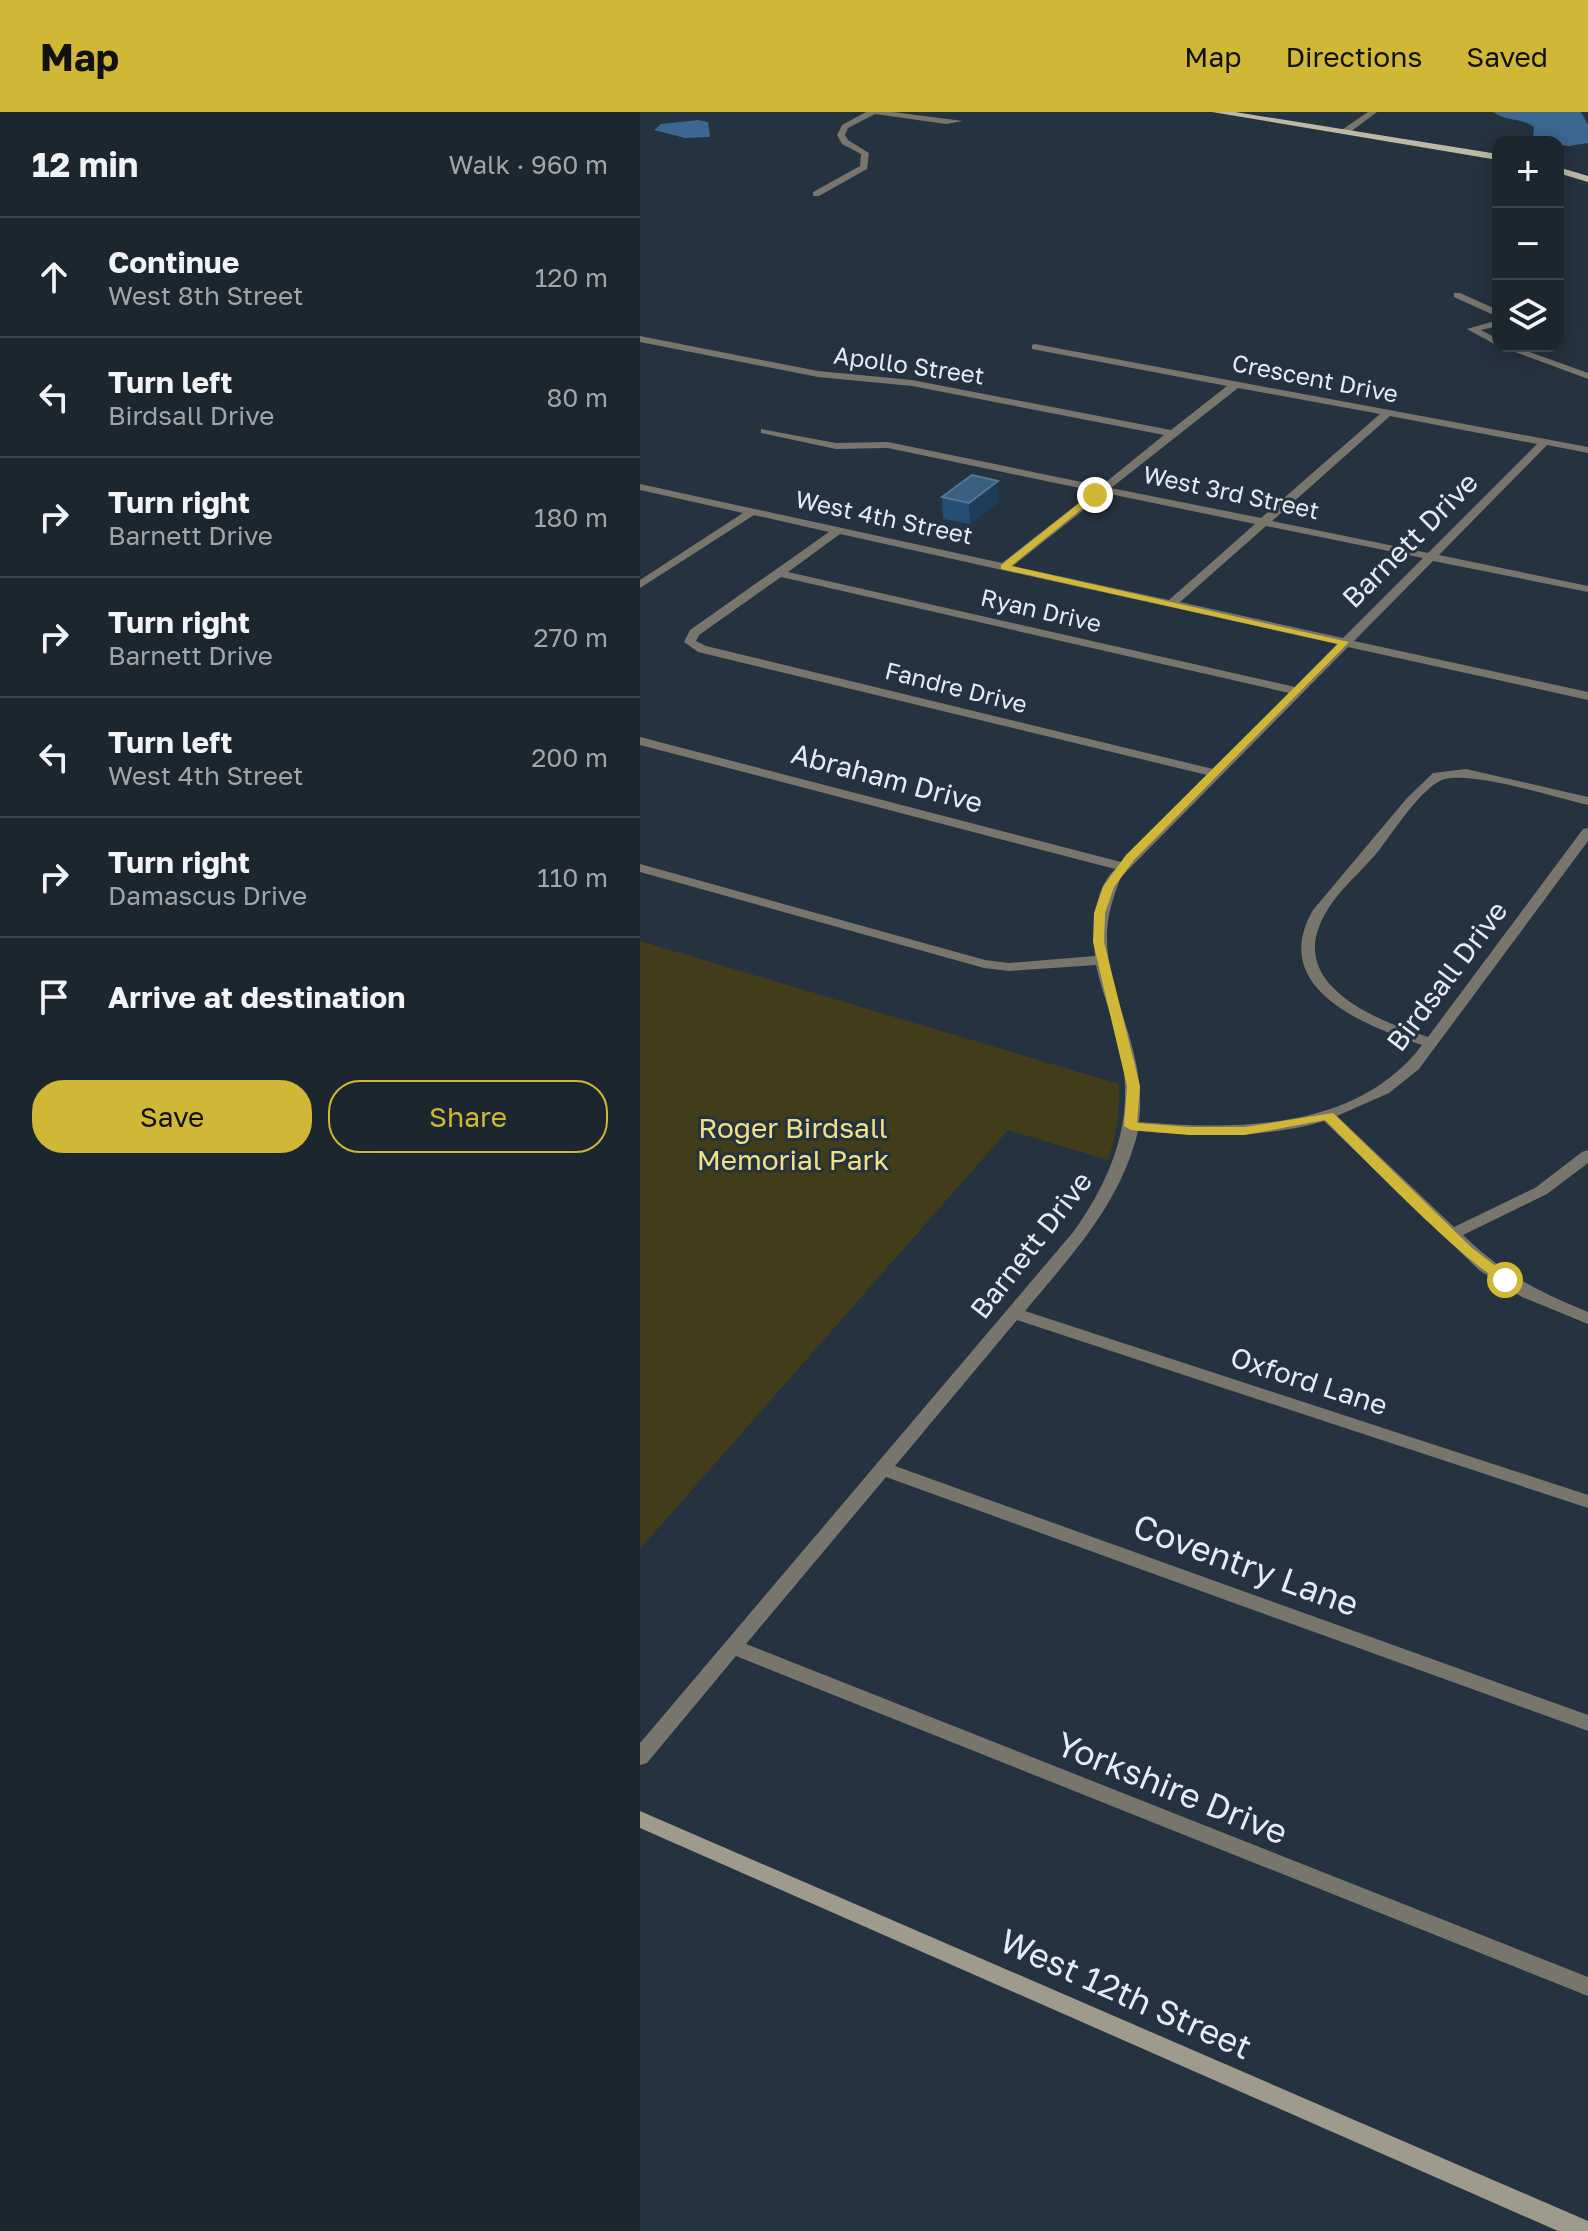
<!DOCTYPE html>
<html lang="en">
<head>
<meta charset="utf-8">
<style>
  body { margin:0; font-family:"Golos Text",sans-serif; background:#252e37; color:#f1f3f6 }
  .controls { position:absolute; right:24px; top:24px; display:grid; overflow:hidden; border-radius:16px; box-shadow:0 4px 20px #0003 }
  .controls button { width:72px; height:72px; display:grid; place-items:center; padding:0; border:0; border-bottom:2px solid #3a434b; background:#1c262f; color:#f1f3f6; font:40px sans-serif }
  .stop { position:absolute; width:24px; height:24px; margin:-18px; border:6px solid #d0b836; border-radius:50%; background:#fff }
  .stop.end { background:#d0b836; border-color:#fff; box-shadow:0 2px 8px #0008 }
  .list { margin:0; padding:0; list-style:none }
  h2 { display:flex; justify-content:space-between; align-items:center; height:104px; margin:0; padding:0 32px; font-size:34px }
  h2 small { font-size:26px; font-weight:400; color:#a0a5aa }
  .list li { display:grid; grid-template-columns:52px 1fr auto; gap:24px; align-items:center; box-sizing:border-box; height:120px; padding:0 32px; border-top:2px solid #3a434b }
  .list b { display:block; font-size:30px; white-space:nowrap }
  .list p { margin:0; font-size:26px; white-space:nowrap; color:#a0a5aa }
  .list em { font-size:26px; font-style:normal; color:#a0a5aa }
  .actions { display:flex; gap:16px; padding:24px 32px }
  .actions a { flex:1; padding:18px 0; border:2px solid #d0b836; border-radius:32px; text-align:center; font-size:28px; color:#d0b836 }
  .actions .main { background:#d0b836; color:#111 }
  .icon { flex:none; width:44px; height:44px; fill:none; stroke:currentColor; stroke-width:2; stroke-linecap:round; stroke-linejoin:round }
  .map { position:relative; flex:none; width:948px; height:2119px; overflow:hidden }
  header { display:flex; align-items:center; gap:48px; box-sizing:border-box; height:112px; padding:0 40px; background:#d0b836; color:#111 }
  header strong { font-size:38px }
  nav { display:flex; gap:44px; margin-inline-start:auto; font-size:28px }
  main { display:flex }
  aside { flex:1; background:#1c262f }
  .map>svg:first-child { display:block }
  .green { fill:#433c1b }
  .water { fill:#3b6790 }
  .lines { fill:none; stroke-linecap:round; stroke-linejoin:round }
  .street { fill:#77756c; fill-rule:evenodd }
  .secondary { fill:#9e9b8d; fill-rule:evenodd }
  .primary { fill:#bcb9a7; fill-rule:evenodd }
  .wall { fill:#244f74 }
  .shaded-wall { fill:#1c3c59 }
  .building { fill:#396081; stroke:#547593; stroke-width:2 }
  .route { fill:#d0b836 }
  .labels { text-anchor:middle; stroke-width:6; stroke-linejoin:round; paint-order:stroke }
  .far-street-label { font-size:24px; fill:#e3ebf4; stroke:#25323f }
  .street-label { font-size:28px; fill:#e3ebf4; stroke:#25323f }
  .park-label { font-size:28px; fill:#f3e086; stroke:#25323f }
  .near-street-label { font-size:34px; fill:#e3ebf4; stroke:#25323f }
</style>
</head>
<body>
<header>
<strong>Map</strong>
<nav><a>Map</a><a>Directions</a><a>Saved</a></nav>
</header>
<main>
<aside>
<h2>12 min<small>Walk · 960 m</small></h2>
<ul class="list">
<li><svg class="icon" aria-label="ahead" viewBox="0 0 24 24"><path d="M12 20V5M6 11l6-6 6 6"/></svg><div><b>Continue</b><p>West 8th Street</p></div><em>120 m</em></li>
<li><svg class="icon" aria-label="left" viewBox="0 0 24 24"><path d="M17 20v-9H6M10 6l-5 5 5 5"/></svg><div><b>Turn left</b><p>Birdsall Drive</p></div><em>80 m</em></li>
<li><svg class="icon" aria-label="right" viewBox="0 0 24 24"><path d="M7 20v-9h11M14 6l5 5-5 5"/></svg><div><b>Turn right</b><p>Barnett Drive</p></div><em>180 m</em></li>
<li><svg class="icon" aria-label="right" viewBox="0 0 24 24"><path d="M7 20v-9h11M14 6l5 5-5 5"/></svg><div><b>Turn right</b><p>Barnett Drive</p></div><em>270 m</em></li>
<li><svg class="icon" aria-label="left" viewBox="0 0 24 24"><path d="M17 20v-9H6M10 6l-5 5 5 5"/></svg><div><b>Turn left</b><p>West 4th Street</p></div><em>200 m</em></li>
<li><svg class="icon" aria-label="right" viewBox="0 0 24 24"><path d="M7 20v-9h11M14 6l5 5-5 5"/></svg><div><b>Turn right</b><p>Damascus Drive</p></div><em>110 m</em></li>
<li><svg class="icon" aria-label="arrive" viewBox="0 0 24 24"><path d="M6 21V4h12l-3 4 3 4H6"/></svg><div><b>Arrive at destination</b></div></li>
</ul>
<div class="actions"><a class="main">Save</a><a>Share</a></div>
</aside>
<div class="map">
<svg width="948" height="2119" viewBox="0 0 948 2119">
  <rect width="100%" height="100%" fill="#25323f"/>
  <path class="green" d="M0 829 479 972C480 998 477 1023 468 1048L368 1018 0 1437Z"/>
  <path class="water" d="M853 0H941L948 13V31L929 34 897 29 893 26 894 15C883 6 864 9 853 0Z
    M58 8 68 10 70 25 45 26 14 18 21 12Z"/>
  <g class="lines">
    <path class="street" d="M226 0H253L323 9 306 12 235 2 208 16 205 23 208 28 229 41 227 57 179 84H173V80L220 54 221 42 202 32 197 23 202 13Z
      M728 0H737L709 21H703V17Z
      M814 181H820L858 198V205L814 185Z
      M858 208V214L841 218 858 227V234L827 217Z
      M0 224 178 259 272 268 531 318 587 274 392 237V233L395 232 948 335V341L907 333 799 443 948 474V480L793 449 714 529 948 580V588L708 535 481 765C474 783 468 800 467 820 465 885 508 938 499 1010 596 1018 717 1019 782 933 723 913 628 876 673 798L767 686 793 661 826 657 948 685V693C914 685 836 660 805 667 784 672 753 720 740 737 721 761 695 780 682 808 649 875 739 909 788 925L943 717 948 716V729L779 957 749 981 697 1004 814 1115 895 1076 942 1040 948 1038V1051L907 1082 823 1123C865 1163 895 1178 948 1200V1212L882 1185 839 1158 684 1009C624 1027 560 1024 498 1019 481 1091 431 1144 385 1199L948 1383V1396L377 1208 255 1354 948 1603V1619L246 1365 106 1532 948 1865V1884L96 1544 7 1651 0 1653V1631L434 1119C470 1068 494 1012 482 947 476 915 463 885 456 853L369 859 344 856 0 760V752L345 848 369 851 455 844C453 816 453 778 475 757L0 633V625L481 750 567 663 58 540 44 530 50 518 189 420 114 403 0 476V468L103 401 0 378V372L362 451 454 379 248 336 196 337 121 321V317L196 331 248 330 461 374 524 323 272 274 178 265 0 230ZM598 276 740 302 621 406 471 376ZM750 304 897 332 788 441 632 409ZM465 381 615 412 529 488 373 454ZM626 414 783 446 703 526 540 490ZM200 422 697 532 655 575 148 460ZM141 465 649 581 573 657 66 534 56 529 59 523Z
      M859 234H873L948 261V267Z"/>
    <path class="secondary" d="M0 1699 948 2109V2119H918L0 1716Z"/>
    <path class="primary" d="M572 0H595L858 42V48Z
      M918 55 948 64V70L918 61Z"/>
  </g>
  <path class="wall" d="M358 369V390L330 412 303 407 302 385Z"/>
  <path class="shaded-wall" d="M358 369V390L330 412 329 391Z"/>
  <path class="building" d="M332 363 358 369 329 391 302 385Z"/>
  <path class="route" d="M452 381 459 383 371 454 709 530 494 748 474 775 465 801 464 830 500 974 497 1011 549 1015H605L693 1001 832 1136 870 1165V1171C846 1175 711 1033 685 1008L605 1023H549L491 1018 484 1014 487 974 453 830 454 801 463 775 486 743 698 532 361 457V453Z"/>
  <g class="labels">
    <g class="far-street-label">
      <text transform="translate(269 254) rotate(8)" y="8">Apollo Street</text>
      <text transform="translate(675 267) rotate(11)" y="8">Crescent Drive</text>
      <text transform="translate(591 381) rotate(12)" y="8">West 3rd Street</text>
      <text transform="translate(244 406) rotate(12)" y="8">West 4th Street</text>
      <text transform="translate(401 499) rotate(13)" y="8">Ryan Drive</text>
      <text transform="translate(316 576) rotate(14)" y="8">Fandre Drive</text>
    </g>
    <g class="street-label">
      <text transform="translate(770 428) rotate(-45)" y="10">Barnett Drive</text>
      <text transform="translate(247 666) rotate(15)" y="10">Abraham Drive</text>
      <text transform="translate(807 864) rotate(-53)" y="10">Birdsall Drive</text>
      <text transform="translate(391 1133) rotate(-52)" y="10">Barnett Drive</text>
      <text transform="translate(669 1269) rotate(18)" y="10">Oxford Lane</text>
    </g>
    <g class="park-label">
      <text x="153" y="1026">Roger Birdsall<tspan x="153" dy="32">Memorial Park</tspan></text>
    </g>
    <g class="near-street-label">
      <text transform="translate(606 1453) rotate(20)" y="12">Coventry Lane</text>
      <text transform="translate(532 1676) rotate(22)" y="12">Yorkshire Drive</text>
      <text transform="translate(486 1882) rotate(24)" y="12">West 12th Street</text>
    </g>
  </g>
</svg>
<div class="controls">
<button>+</button>
<button>−</button>
<button><svg class="icon" aria-label="layers" viewBox="0 0 24 24"><path d="M12 4l9 5-9 5-9-5zM3 14l9 5 9-5"/></svg></button>
</div>
<div class="stop" style="left:865px;top:1168px"></div>
<div class="stop end" style="left:455px;top:383px"></div>
</div>
</main>
</body>
</html>
